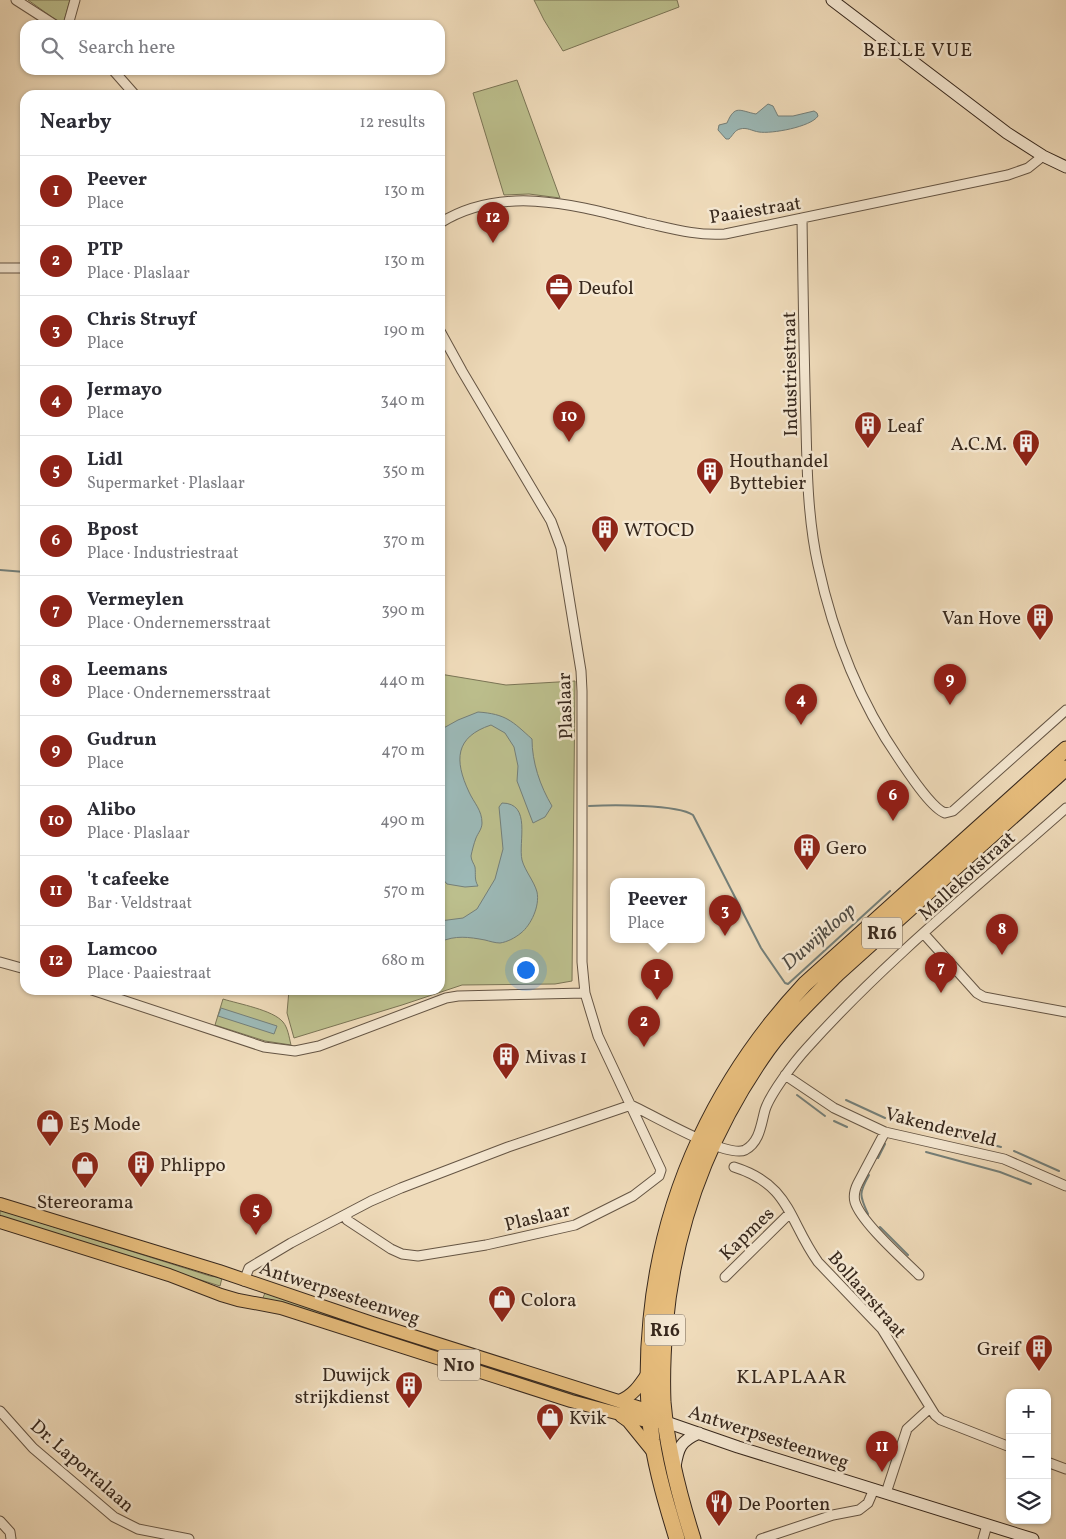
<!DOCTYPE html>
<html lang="en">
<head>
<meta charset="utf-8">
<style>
  body { margin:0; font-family:Vollkorn,serif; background:#f2f2f3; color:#2b2b33 }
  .controls { position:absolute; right:15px; bottom:15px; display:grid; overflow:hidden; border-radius:10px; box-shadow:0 1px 4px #0004 }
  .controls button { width:45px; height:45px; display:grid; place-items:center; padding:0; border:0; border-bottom:1px solid #e1e1e2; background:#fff; color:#2b2b33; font:25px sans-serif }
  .you { position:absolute; left:525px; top:969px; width:18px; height:18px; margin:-12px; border:4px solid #fff; border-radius:50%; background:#1a73e8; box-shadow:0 0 0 8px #1a73e833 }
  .badge { display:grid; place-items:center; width:32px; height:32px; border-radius:50%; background:#8f2418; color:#fff; font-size:16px; font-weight:700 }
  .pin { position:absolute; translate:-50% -41px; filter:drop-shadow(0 1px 2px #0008) }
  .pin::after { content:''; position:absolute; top:26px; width:18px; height:15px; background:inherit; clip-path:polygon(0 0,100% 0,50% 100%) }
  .popup { position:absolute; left:610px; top:878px; width:95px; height:65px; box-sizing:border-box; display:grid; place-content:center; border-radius:10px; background:#fff; filter:drop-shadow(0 1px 4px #0005); font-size:16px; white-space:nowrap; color:#7c7c81 }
  .popup b { font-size:19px; color:#2b2b33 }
  .popup::after { content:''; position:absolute; left:50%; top:100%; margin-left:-10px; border:10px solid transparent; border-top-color:#fff }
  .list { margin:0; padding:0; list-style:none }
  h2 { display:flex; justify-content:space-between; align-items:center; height:65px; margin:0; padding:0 20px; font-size:21px }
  h2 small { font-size:16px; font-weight:400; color:#7c7c81 }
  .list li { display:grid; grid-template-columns:32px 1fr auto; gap:15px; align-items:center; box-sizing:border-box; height:70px; padding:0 20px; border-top:1px solid #e1e1e2 }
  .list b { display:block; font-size:19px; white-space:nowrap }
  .list p { margin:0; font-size:16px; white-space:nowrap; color:#7c7c81 }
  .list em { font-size:16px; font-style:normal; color:#7c7c81 }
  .icon { flex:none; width:28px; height:28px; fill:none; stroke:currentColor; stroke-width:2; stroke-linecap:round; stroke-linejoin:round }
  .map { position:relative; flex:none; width:1066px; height:1539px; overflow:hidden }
  .search { position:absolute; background:#fff; box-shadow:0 1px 4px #0004; left:20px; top:20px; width:425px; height:55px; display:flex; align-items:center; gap:12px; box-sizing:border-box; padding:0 18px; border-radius:15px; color:#7c7c81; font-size:19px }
  .panel { position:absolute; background:#fff; box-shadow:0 1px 4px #0004; left:20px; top:90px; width:425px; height:905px; border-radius:15px }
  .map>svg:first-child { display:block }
  .green { fill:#bcbf8d; stroke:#7a7455 }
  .water { fill:#9cb9b7; stroke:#747f79 }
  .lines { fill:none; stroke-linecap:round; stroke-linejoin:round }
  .stream { stroke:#747f79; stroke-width:2 }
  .street-casing { stroke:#655544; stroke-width:11 }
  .secondary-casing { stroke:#37281d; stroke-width:13 }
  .primary-casing { stroke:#37281d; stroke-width:14 }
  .highway-casing { stroke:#37281d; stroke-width:17 }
  .street { stroke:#f5e8d2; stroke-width:9 }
  .secondary { stroke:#f5e8d2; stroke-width:11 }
  .primary { stroke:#e8be7d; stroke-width:12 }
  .highway { stroke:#e8be7d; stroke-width:15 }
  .labels { text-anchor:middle; stroke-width:5; stroke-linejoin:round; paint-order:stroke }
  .shield { fill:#f5e8d2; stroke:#706253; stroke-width:1 }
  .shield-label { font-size:18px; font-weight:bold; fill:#37281d }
  .street-label { font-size:19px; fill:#37281d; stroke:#f5e8d2 }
  .poi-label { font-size:19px; fill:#37281d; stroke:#f5e8d2; text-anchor:start }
  .neighbourhood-label { font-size:20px; letter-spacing:1px; fill:#37281d; stroke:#f5e8d2 }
  .water-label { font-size:20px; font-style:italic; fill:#504c44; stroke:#f5e8d2 }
</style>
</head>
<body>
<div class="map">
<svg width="1066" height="1539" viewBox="0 0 1066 1539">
  <rect width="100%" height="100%" fill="#efdbba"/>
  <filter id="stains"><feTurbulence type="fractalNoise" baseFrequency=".004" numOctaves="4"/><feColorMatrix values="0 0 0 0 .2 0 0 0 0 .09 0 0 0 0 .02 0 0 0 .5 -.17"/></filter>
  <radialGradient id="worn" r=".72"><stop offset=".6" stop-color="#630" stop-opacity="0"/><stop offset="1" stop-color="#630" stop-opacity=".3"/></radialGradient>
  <path class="green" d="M28 0H70L63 25Z
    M534 0H677L679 7 563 51 544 20Z
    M517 80 560 198 529 194 504 195 473 93Z
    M440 674 506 685 575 681 572 981 555 984 462 985 402 1005 294 1038 287 1013 289 990H440Z
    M223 999C239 1004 273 1010 283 1022 288 1028 289 1037 291 1045L265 1041 215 1025Z
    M0 1210 210 1276 222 1278 220 1286 0 1217Z
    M265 1293 388 1332 385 1337 262 1300Z
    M400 1336 632 1409V1413L579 1396H568L399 1342Z"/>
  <path class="water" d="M768 104 773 106 778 116H793L814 111 817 113 818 116C811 127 771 134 759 132 752 131 747 127 740 129 735 130 733 135 729 139H726L718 130 719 125 727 123C735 104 740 111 756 114Z
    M478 712C506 714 512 721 532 739 532 762 540 786 552 806L545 817 533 823 517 781 518 766 514 747 505 733 491 725C455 737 454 760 469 792 474 803 482 810 482 823 482 829 478 833 476 838 474 843 472 851 471 856 471 860 474 864 475 867 476 875 474 879 478 886L465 887 447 884 441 877H440V730L458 720Z
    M502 803C532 803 518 842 522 860 525 871 534 881 537 892 540 906 531 925 521 933 515 938 507 942 500 943 495 943 489 941 485 940 469 937 455 935 440 942V921L463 918 477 909 495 879 503 849 499 807Z
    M221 1008 277 1026 274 1034 218 1016Z"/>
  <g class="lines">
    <path class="stream" d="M0 570 25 572
      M589 806C610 805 677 804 693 815L761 948 785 983 788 984 890 891
      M797 1095 825 1116
      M846 1100 885 1118
      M834 1121 847 1127
      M905 1125 944 1133
      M958 1136 1001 1147
      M1014 1151 1059 1171
      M926 1152 1000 1172 1031 1184
      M878 1158 885 1144
      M868 1214C859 1195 859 1193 869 1175
      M880 1227 908 1255"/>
    <g class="street-casing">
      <path id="street" d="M16 0 55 25
        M68 25 75 0
        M113 70 135 95
        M802 218C803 287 804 357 806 426 807 472 808 520 818 565 833 634 859 701 899 759 908 772 931 808 945 813L953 811 1066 710
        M440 223C504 183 579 206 646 223 673 229 697 236 725 234L1008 175 1028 168 1043 156
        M0 268H25
        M924 934 977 993 984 997 1066 1012
        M0 962 25 969
        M92 990 264 1047 295 1051 319 1046 446 998 458 996 585 993
        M785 1075 834 1108 885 1132 1004 1159 1066 1186
        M885 1132 858 1183C855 1189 853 1195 855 1202 861 1222 903 1259 919 1275
        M734 1167C791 1185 788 1220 818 1262L882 1329 935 1415 941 1420 1010 1447
        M347 1214V1220L391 1249 402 1254 418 1256 486 1245 575 1225 633 1196 659 1176 661 1170 598 1036 585 993 582 962V691L581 671 561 548 551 521 462 371 440 331
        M725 1277 790 1213
        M244 1281 249 1268 291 1243 371 1201 401 1188 508 1147 631 1105C651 1114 727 1159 745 1150 760 1142 761 1124 765 1110 770 1094 795 1061 807 1048 886 960 978 886 1066 808
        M0 1411 33 1448 114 1517 138 1529 189 1539
        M1047 1462 1066 1469
        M886 1493 907 1429 930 1408
        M0 1521 10 1532 11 1539
        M761 1539 833 1515 859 1510 868 1503 874 1489
        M983 1539 987 1525"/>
    </g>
    <g class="secondary-casing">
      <path id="secondary" d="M832 0 1007 133 1043 156 1066 167
        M666 1422 738 1447 1033 1539
        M675 1467C678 1447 681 1441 699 1433"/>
    </g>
    <g class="primary-casing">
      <path id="primary" d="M0 1204 219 1271 372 1323 650 1411 656 1415
        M0 1222 169 1275 221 1295 238 1300 281 1308 571 1401 650 1422H658
        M619 1401C633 1396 640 1385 648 1373
        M621 1416 628 1421 654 1453"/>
    </g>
    <g class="highway-casing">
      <path id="highway" d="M677 1539C667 1506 657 1473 652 1440 647 1400 647 1359 651 1319 663 1192 718 1077 805 984L1066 749
        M693 1539C679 1495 667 1448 663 1402 662 1377 663 1351 665 1326 674 1225 709 1132 768 1049 788 1022 813 998 837 974L1066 768"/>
    </g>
    <use href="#street" class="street"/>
    <use href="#secondary" class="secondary"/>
    <use href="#primary" class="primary"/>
    <use href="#highway" class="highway"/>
  </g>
  <defs>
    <g id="office-pin" transform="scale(1.4375)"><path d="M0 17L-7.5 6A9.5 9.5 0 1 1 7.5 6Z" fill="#8f2418" stroke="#f5e8d2"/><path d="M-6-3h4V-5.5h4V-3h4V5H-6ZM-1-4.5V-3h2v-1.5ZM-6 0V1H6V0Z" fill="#fff"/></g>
    <g id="building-pin" transform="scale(1.4375)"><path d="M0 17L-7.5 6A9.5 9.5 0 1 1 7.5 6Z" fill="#8f2418" stroke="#f5e8d2"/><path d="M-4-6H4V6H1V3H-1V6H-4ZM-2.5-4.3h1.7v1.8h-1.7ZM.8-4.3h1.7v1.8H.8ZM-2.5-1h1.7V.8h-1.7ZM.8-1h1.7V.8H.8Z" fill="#fff"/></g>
    <g id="shop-pin" transform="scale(1.4375)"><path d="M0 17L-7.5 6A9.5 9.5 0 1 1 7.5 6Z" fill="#8f2418" stroke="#f5e8d2"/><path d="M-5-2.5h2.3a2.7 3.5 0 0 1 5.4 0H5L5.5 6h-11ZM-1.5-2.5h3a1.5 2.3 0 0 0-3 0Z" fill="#fff"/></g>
    <g id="restaurant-pin" transform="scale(1.4375)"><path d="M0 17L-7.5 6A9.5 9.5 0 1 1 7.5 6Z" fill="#8f2418" stroke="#f5e8d2"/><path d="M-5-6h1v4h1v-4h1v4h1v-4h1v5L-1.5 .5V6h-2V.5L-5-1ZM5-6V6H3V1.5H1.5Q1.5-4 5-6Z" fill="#fff"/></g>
  </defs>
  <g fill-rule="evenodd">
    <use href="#office-pin" x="559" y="287"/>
    <use href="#building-pin" x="868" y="425"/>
    <use href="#building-pin" x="1026" y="443"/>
    <use href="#building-pin" x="710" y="471"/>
    <use href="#building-pin" x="605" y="529"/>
    <use href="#building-pin" x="1040" y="617"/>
    <use href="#building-pin" x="807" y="847"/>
    <use href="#building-pin" x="506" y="1056"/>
    <use href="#shop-pin" x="50" y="1123"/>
    <use href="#building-pin" x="141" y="1164"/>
    <use href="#shop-pin" x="85" y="1165"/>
    <use href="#shop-pin" x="502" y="1299"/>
    <use href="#building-pin" x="1039" y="1348"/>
    <use href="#building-pin" x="409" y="1385"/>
    <use href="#shop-pin" x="550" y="1417"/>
    <use href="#restaurant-pin" x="719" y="1503"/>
  </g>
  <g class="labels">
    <g class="shield">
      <rect x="862" y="917.5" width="40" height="31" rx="4"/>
      <rect x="645" y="1314.5" width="40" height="31" rx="4"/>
      <rect x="438" y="1349.5" width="42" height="31" rx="4"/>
    </g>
    <g class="shield-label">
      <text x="882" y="939">R16</text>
      <text x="665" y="1336">R16</text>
      <text x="459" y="1371">N10</text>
    </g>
    <g class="street-label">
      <text transform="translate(755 209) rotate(-9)" y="7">Paaiestraat</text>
      <text transform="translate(789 374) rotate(-91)" y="7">Industriestraat</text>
      <text transform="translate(564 706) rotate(-92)" y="7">Plaslaar</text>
      <text transform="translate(966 875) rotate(-42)" y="7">Mallekotstraat</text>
      <text transform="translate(941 1126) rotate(14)" y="7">Vakenderveld</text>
      <text transform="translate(537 1216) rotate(-14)" y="7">Plaslaar</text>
      <text transform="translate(746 1233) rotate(-44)" y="7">Kapmes</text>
      <text transform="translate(340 1292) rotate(18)" y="7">Antwerpsesteenweg</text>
      <text transform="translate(868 1294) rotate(49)" y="7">Bollaarstraat</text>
      <text transform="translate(769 1436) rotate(18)" y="7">Antwerpsesteenweg</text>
      <text transform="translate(83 1465) rotate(41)" y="7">Dr. Laportalaan</text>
    </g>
    <g class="poi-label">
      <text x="578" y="294">Deufol</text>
      <text x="887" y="432">Leaf</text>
      <text x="1007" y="450" text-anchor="end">A.C.M.</text>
      <text x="729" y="467">Houthandel<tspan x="729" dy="22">Byttebier</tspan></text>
      <text x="624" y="536">WTOCD</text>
      <text x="1021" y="624" text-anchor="end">Van Hove</text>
      <text x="826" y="854">Gero</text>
      <text x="525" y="1063">Mivas 1</text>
      <text x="69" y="1130">E5 Mode</text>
      <text x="160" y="1171">Phlippo</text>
      <text x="85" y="1208" text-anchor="middle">Stereorama</text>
      <text x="521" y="1306">Colora</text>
      <text x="1020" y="1355" text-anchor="end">Greif</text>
      <text x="390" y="1381" text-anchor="end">Duwijck<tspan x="390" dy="22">strijkdienst</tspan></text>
      <text x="569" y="1424">Kvik</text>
      <text x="738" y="1510">De Poorten</text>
    </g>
    <g class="neighbourhood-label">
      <text x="918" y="56">BELLE VUE</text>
      <text x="792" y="1383">KLAPLAAR</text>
    </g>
    <g class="water-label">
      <text transform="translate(818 936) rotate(-41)" y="7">Duwijkloop</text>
    </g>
  </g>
  <rect width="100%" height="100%" filter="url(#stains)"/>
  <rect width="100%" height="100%" fill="url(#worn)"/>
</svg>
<div class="controls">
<button>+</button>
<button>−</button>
<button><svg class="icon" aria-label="layers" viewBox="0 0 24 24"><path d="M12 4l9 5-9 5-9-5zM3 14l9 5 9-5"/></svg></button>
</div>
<div class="you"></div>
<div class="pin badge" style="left:657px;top:1000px">1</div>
<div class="popup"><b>Peever</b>Place</div>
<div class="pin badge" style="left:644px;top:1047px">2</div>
<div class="pin badge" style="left:725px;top:936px">3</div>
<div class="pin badge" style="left:801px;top:725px">4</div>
<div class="pin badge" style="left:256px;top:1235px">5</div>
<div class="pin badge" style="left:893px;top:821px">6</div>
<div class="pin badge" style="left:941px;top:993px">7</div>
<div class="pin badge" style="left:1002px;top:955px">8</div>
<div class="pin badge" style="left:950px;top:705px">9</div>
<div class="pin badge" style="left:569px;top:442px">10</div>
<div class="pin badge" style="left:882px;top:1472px">11</div>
<div class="pin badge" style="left:493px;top:243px">12</div>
<div class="search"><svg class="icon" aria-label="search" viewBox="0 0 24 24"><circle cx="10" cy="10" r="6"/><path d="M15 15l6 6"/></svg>Search here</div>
<section class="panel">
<h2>Nearby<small>12 results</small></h2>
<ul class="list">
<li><span class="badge">1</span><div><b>Peever</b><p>Place</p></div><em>130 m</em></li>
<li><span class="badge">2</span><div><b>PTP</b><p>Place · Plaslaar</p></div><em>130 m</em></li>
<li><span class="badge">3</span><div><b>Chris Struyf</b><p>Place</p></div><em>190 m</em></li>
<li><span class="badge">4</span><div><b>Jermayo</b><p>Place</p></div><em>340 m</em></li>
<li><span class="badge">5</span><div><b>Lidl</b><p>Supermarket · Plaslaar</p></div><em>350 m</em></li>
<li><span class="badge">6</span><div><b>Bpost</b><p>Place · Industriestraat</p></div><em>370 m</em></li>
<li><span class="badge">7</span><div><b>Vermeylen</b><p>Place · Ondernemersstraat</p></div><em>390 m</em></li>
<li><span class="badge">8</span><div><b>Leemans</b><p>Place · Ondernemersstraat</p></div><em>440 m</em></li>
<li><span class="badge">9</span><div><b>Gudrun</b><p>Place</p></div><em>470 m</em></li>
<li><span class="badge">10</span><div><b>Alibo</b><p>Place · Plaslaar</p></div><em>490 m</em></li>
<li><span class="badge">11</span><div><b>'t cafeeke</b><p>Bar · Veldstraat</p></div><em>570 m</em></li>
<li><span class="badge">12</span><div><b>Lamcoo</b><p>Place · Paaiestraat</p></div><em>680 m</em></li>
</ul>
</section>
</div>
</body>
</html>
